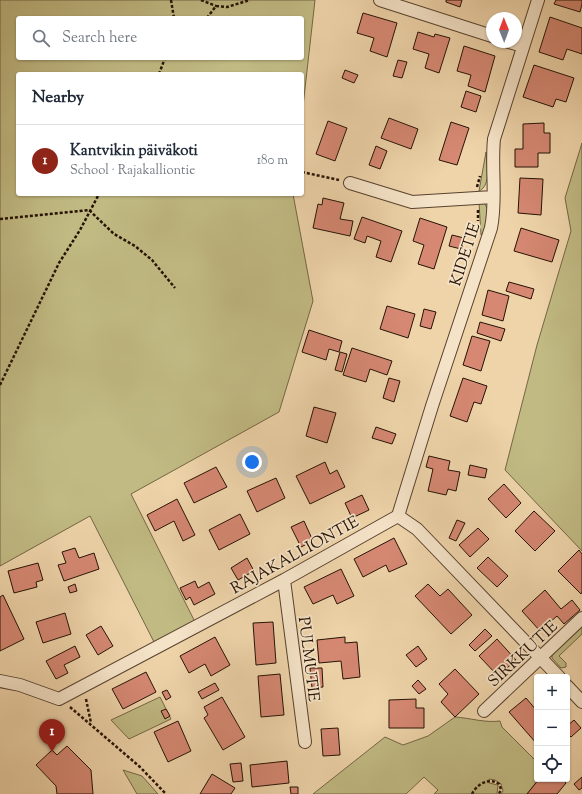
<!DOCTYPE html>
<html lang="en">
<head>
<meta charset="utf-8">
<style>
  body { margin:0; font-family:"Sorts Mill Goudy",serif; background:#f6f6f7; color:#1f2937 }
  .controls { position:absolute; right:12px; bottom:12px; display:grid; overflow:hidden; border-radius:4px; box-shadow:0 1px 3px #0004 }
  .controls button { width:36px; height:36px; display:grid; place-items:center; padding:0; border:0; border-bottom:1px solid #e0e1e3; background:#fff; color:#1f2937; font:20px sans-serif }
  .compass { position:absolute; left:486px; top:12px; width:36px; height:36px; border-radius:50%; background:#fff; box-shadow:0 1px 3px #0004; rotate:359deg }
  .you { position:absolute; left:252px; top:462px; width:14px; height:14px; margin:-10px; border:3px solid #fff; border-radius:50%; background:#1a73e8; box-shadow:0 0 0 6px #1a73e833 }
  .badge { display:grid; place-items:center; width:26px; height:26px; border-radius:50%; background:#8f2418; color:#fff; font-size:13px; font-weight:700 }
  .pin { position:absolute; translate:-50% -33px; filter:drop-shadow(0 1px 2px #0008) }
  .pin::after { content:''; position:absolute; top:21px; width:14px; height:12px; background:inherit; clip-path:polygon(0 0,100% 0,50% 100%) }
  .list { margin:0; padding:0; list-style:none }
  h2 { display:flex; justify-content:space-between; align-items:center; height:52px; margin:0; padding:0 16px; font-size:17px }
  h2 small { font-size:13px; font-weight:400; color:#747a83 }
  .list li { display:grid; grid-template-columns:26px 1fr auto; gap:12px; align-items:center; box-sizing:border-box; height:72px; padding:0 16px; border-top:1px solid #e0e1e3 }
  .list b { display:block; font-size:15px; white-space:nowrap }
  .list p { margin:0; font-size:13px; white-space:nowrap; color:#747a83 }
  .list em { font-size:13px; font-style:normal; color:#747a83 }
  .icon { flex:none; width:22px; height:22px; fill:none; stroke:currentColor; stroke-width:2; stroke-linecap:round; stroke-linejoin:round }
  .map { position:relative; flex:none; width:582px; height:794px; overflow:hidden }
  .search { position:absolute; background:#fff; box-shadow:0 1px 3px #0004; left:16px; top:16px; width:288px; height:44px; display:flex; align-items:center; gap:10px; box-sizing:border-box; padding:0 14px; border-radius:4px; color:#747a83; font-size:15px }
  .panel { position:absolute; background:#fff; box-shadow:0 1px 3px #0004; left:16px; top:72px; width:288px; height:124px; border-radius:4px }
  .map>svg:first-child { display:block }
  .green { fill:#c1ba83; stroke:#736644; fill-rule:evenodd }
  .building { fill:#d68873; stroke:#251204 }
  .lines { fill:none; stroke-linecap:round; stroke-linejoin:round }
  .street-casing { stroke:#58422e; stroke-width:14 }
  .path { stroke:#251204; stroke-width:2.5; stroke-dasharray:3 2; stroke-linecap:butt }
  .street { stroke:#f5e3c8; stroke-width:12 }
  .labels { text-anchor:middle; stroke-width:3.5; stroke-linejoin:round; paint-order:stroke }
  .street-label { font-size:16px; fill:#251204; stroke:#f5e3c8 }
</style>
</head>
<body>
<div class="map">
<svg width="582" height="794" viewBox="0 0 582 794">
  <rect width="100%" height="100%" fill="#efd4aa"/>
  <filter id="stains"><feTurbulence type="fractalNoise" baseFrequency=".005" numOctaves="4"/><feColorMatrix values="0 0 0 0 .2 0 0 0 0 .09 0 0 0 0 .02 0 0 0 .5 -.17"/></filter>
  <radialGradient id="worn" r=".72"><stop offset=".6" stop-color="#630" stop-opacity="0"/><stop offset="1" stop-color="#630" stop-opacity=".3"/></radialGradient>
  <path class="green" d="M0 0H315L302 115V74H18V194H293L313 301 279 412 131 494 195 622 154 642 90 516 0 566ZM18 18H302V58H18Z
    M582 143V551L505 470 537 345 571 231 565 198Z
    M486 152C486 164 492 185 479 191Z
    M479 202 484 203 489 211 483 233 481 235Z
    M582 624V634L559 656 566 663V667L561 668 552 658V654Z
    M160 697 171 719 129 739 111 720Z
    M455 717C470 718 485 723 500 721L502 727 534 759 537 756V779H539L527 794H501L503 791 501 784 495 780 489 779V783L498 785 497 794H434L438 790 424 777 406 794H313L385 737 403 745 428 736Z
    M123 770 142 776 158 794H137Z"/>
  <path class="building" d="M446 0H462L460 7 446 2Z
    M556 0H582V4L580 12 554 4Z
    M363 13 397 23 387 57 370 51 374 38 357 33Z
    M550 17 582 28V54L567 49 563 60 539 52Z
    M418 32 434 37 435 34 450 38 439 73 425 68 429 54 413 49Z
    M464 46 495 56 485 92 468 86 471 75 457 71Z
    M398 60 407 62 402 78 393 76Z
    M534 65 574 78 566 102 556 99 553 107 523 97Z
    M345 70 358 75 354 83 342 78Z
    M466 91 481 96 476 112 461 107Z
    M389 118 418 129 411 149 381 138Z
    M328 121 347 128 335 161 316 154Z
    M451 122 469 128 457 165 439 160Z
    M544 123V133H550V153H538V167H515V149H523V124Z
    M376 146 387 151 380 169 369 165Z
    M520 178 543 179 541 215 518 213Z
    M323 198 344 203 340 219 353 221 350 236 313 228 318 204 322 205Z
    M362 217 402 231 391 262 376 257 381 241 367 236 365 243 354 239Z
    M420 218 447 227 434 269 418 264 424 245 413 241Z
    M521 228 559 240 552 262 514 251Z
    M452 235 464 238 461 249 449 246Z
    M509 282 534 289 531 299 506 291Z
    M488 290 509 296 503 321 482 315Z
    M387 306 415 314 408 338 380 329Z
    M424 309 436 312 431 329 420 326Z
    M480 322 505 329 501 341 477 333Z
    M309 330 342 341 339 352 329 349 326 360 302 352Z
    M472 336 490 341 481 371 463 365Z
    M352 348 392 361 387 375 370 369 366 382 343 375Z
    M340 352 347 354 342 372 335 370Z
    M389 378 400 381 394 402 383 398Z
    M463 378 487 386 481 404 474 402 467 422 450 416Z
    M314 407 336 413 327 443 306 436Z
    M376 427 396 434 392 444 372 438Z
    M429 456 450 461 448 470 460 472 456 491 448 489 446 495 428 491 433 469 426 467Z
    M325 462 330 474 337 470 345 487 310 504 296 476Z
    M470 465 487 469 485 478 468 475Z
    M216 467 227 487 194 503 184 483Z
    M276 478 285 498 257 512 247 491Z
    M504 484 521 503 506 518 488 499Z
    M362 495 369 510 352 518 345 503Z
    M177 499 195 535 183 541 174 521 155 531 147 515Z
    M534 511 555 531 535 551 515 531Z
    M240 514 250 534 219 550 209 530Z
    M457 520 465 523 456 541 449 538Z
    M304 521 313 541 301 547 291 527Z
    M478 528 489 539 470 557 459 545Z
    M394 538 407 564 389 572 386 565 363 577 354 559Z
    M75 548 79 558 94 553 99 569 64 581 58 565 66 563 62 552Z
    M579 550 582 554V592L581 594 558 571Z
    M488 557 508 576 497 587 477 568Z
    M247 558 254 571 238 580 231 568Z
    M38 563 43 580 36 582 37 587 14 593 8 571Z
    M341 569 354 596 337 604 333 595 313 604 304 587Z
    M195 581 198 588 209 582 215 594 194 605 190 597 186 600 180 588Z
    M75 584 77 591 70 593 68 587Z
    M428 584 440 596 448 589 472 615 451 634 415 596Z
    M545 590 561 609 572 600 580 610 564 624 557 616 540 631 522 611Z
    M3 595 24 639 0 651V597Z
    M65 613 71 634 43 643 36 622Z
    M273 622 276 663 256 665 253 623Z
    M101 626 113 646 98 655 86 635Z
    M485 629 492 636 475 651 469 645Z
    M215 637 230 665 211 676 205 664 189 673 180 656Z
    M345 637V643L357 642 360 677 343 679 341 661 319 663 317 640Z
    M497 639 516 660 498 676 479 656Z
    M75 646 80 657 64 665 68 673 56 679 46 661Z
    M418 646 427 659 416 667 406 655Z
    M310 668H322L323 687 312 688Z
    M455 669 479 694 455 717 441 702 448 694 439 684Z
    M146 672 156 692 123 709 112 689Z
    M280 674 284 715 261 717 258 676Z
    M418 680 426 689 419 694 412 686Z
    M215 683 219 690 202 699 198 692Z
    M167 690 171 697 166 700 162 692Z
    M222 697 245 737 223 750 204 718 208 715 204 707Z
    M526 698 537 711V744L509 712Z
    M416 699V708H424V728H389V700Z
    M166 709 170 716 165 719 161 711Z
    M574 720 581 728 571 737 567 733V726Z
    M178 721 191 751 168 762 154 732Z
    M338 728 340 755 323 756 321 729Z
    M67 746 91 770 93 794H57L56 786 36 765 52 750 57 755Z
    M287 761 289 783 252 787 250 765Z
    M241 763 243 781 233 782 230 764Z
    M212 774 235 788 231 794H200Z
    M582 777V788L579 790 574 784Z
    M539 779H562L566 783 557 794H527Z
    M290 787H298V794H291Z"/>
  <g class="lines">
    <g class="street-casing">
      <path id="street" d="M380 0 492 36
        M509 42 523 46
        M350 183 412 202 493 197
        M398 516 432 406 491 228C497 199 491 169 494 139L538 0
        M284 580 305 742
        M0 681 20 685 59 699 284 580 398 516 417 529 559 677
        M567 686 582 702
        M484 711 582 618"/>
    </g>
    <path class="path" d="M171 0 174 18
      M201 0 216 6
      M207 18 216 6 227 7 250 0
      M159 74 165 58
      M302 172 339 180
      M477 187 480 176
      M478 210V221
      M0 219 89 210 114 234 135 246 152 260 175 288
      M0 385 59 263 80 230 99 194
      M86 699 91 723
      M70 707 140 767 166 794
      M472 794C477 784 489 777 499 784L501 789 499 794"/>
    <use href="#street" class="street"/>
  </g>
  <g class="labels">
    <g class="street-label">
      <text transform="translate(464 254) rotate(-72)" y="6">KIDETIE</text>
      <text transform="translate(294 554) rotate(-29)" y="6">RAJAKALLIONTIE</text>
      <text transform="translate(522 653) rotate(-43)" y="6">SIRKKUTIE</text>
      <text transform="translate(310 659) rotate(83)" y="6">PULMUTIE</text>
    </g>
  </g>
  <rect width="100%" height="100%" filter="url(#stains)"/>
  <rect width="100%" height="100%" fill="url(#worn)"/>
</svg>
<div class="controls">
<button>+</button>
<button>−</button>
<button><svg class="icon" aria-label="locate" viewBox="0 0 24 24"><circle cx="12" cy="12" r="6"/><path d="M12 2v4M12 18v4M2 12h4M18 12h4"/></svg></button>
</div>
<svg class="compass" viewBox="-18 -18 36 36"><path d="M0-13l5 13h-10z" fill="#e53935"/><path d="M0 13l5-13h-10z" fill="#747a83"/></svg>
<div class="you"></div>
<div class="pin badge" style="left:52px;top:752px">1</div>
<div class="search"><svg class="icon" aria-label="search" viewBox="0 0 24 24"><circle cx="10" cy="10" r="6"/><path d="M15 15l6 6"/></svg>Search here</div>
<section class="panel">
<h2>Nearby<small></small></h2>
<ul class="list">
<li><span class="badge">1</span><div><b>Kantvikin päiväkoti</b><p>School · Rajakalliontie</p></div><em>180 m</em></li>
</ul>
</section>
</div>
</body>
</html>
